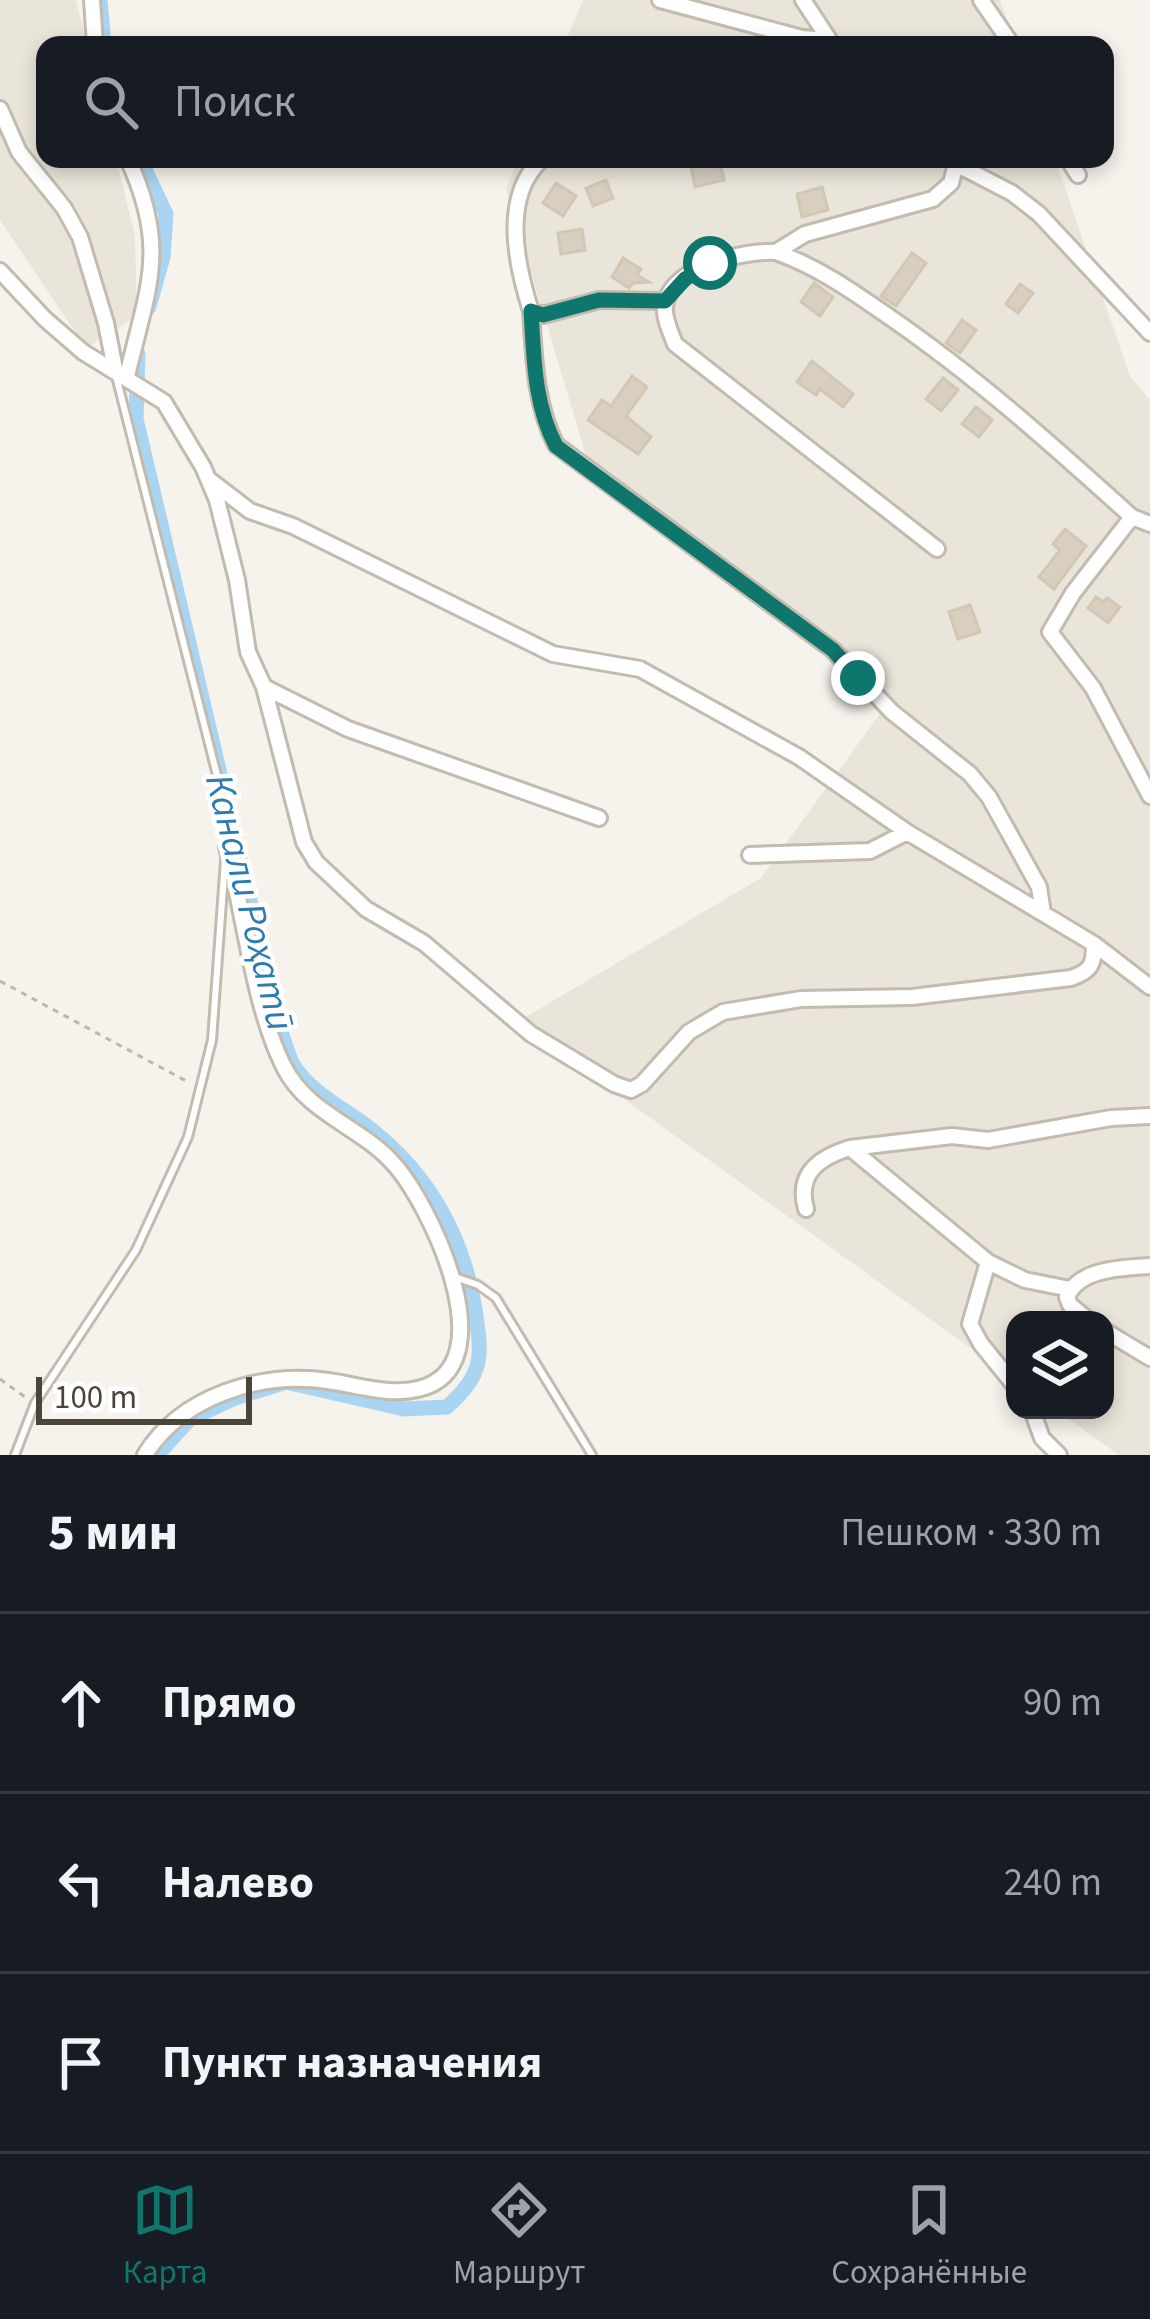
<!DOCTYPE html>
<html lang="ru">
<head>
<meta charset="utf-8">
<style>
  body { margin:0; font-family:"Source Sans 3",sans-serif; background:#20242c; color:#f1f3f6 }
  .controls { position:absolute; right:36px; bottom:36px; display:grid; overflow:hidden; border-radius:24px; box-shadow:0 6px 18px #0003 }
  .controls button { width:108px; height:108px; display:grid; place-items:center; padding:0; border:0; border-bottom:3px solid #363941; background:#171b24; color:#f1f3f6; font:60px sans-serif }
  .scale { position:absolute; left:36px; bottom:30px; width:216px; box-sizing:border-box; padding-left:12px; border:6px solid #4b4439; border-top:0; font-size:33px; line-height:42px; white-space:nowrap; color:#4b4439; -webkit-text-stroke:9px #fff; paint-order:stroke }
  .stop { position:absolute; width:36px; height:36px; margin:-27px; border:9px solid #0f766e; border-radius:50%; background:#fff }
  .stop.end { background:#0f766e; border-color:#fff; box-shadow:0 3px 12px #0008 }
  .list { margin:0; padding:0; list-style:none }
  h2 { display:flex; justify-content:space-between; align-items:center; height:156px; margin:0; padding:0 48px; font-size:51px }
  h2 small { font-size:39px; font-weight:400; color:#9ea1a6 }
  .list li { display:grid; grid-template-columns:78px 1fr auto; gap:36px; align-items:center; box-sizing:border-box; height:180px; padding:0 48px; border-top:3px solid #363941 }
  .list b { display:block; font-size:45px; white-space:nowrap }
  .list em { font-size:39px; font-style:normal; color:#9ea1a6 }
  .icon { flex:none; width:66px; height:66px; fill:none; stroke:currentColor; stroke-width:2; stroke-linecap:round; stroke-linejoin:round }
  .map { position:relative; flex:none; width:1150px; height:1455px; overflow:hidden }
  .search { position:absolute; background:#171b24; box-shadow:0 6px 18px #0003; left:36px; right:36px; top:36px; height:132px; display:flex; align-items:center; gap:30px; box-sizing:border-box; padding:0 42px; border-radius:24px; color:#9ea1a6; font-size:45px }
  .sheet { height:696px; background:#171b24 }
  nav { display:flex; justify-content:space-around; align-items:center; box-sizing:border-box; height:168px; border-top:3px solid #363941; background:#171b24; font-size:33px; color:#9ea1a6 }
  nav a { display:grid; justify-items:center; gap:6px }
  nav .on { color:#0f766e }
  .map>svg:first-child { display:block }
  .residential { fill:#eae5da }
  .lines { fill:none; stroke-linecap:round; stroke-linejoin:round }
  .canal { stroke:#a9d4f2; stroke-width:15 }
  .building { fill:#d8cfc1; stroke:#d3c7b4; stroke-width:3 }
  .service-casing { stroke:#c2bbae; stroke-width:12 }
  .minor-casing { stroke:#c2bbae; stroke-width:20 }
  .path { stroke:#c4b79f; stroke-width:3; stroke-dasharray:6 6; stroke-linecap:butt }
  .service { stroke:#fff; stroke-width:6 }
  .minor { stroke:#fff; stroke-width:14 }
  .route { stroke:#0f766e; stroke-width:15 }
  .labels { text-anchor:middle; stroke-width:9; stroke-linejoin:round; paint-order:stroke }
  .water-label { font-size:39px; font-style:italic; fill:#2e7ab2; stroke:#fff }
</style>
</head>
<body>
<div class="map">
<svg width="1150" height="1455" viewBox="0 0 1150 1455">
  <rect width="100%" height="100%" fill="#f6f3ec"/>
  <path class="residential" d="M0 0H76L87 45H45V159H116L135 235 137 316 86 348 0 220Z
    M583 0H1000L1016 45H564Z
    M518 159H1055L1130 376 1150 400V1455H1119L1056 1410H1105V1320H1015V1380L517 1022 761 878 887 704 591 472 506 189Z"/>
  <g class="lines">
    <path class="canal" d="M100 0 104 45
      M140 159 166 214 163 257 149 307
      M138 354 136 419 281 1032C285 1042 288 1056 294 1066 312 1094 347 1110 372 1130 430 1176 463 1237 475 1309 482 1357 485 1372 447 1407L404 1409 286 1382 235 1398 190 1419 157 1455"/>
  </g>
  <path class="building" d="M704 159H719L724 180 695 187 690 162Z
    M606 180 613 198 593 206 586 188Z
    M556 183 576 196 563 216 543 203Z
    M822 187 828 210 802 217 797 194Z
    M582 229 585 250 561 254 558 233Z
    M912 253 926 263 896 306 881 296Z
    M623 258 641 269 637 275 649 282 633 283 629 288 612 277Z
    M814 283 833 297 820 316 801 302Z
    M1020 284 1033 293 1018 313 1006 304Z
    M962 320 976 330 960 353 946 343Z
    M812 361 853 394 843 407 820 389 816 395 797 382Z
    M632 376 647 387 626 416 651 437 638 454 588 420 602 400 611 406Z
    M943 378 958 390 941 411 926 399Z
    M976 407 992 420 979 437 962 424Z
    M1065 529 1086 546 1054 589 1039 577 1060 550 1053 544Z
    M1096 597 1103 602 1107 598 1120 607 1108 623 1088 608Z
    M970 605 980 632 958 639 949 612Z"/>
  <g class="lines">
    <g class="service-casing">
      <path id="service" d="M116 376 224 803 227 847
        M455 1277 478 1285 496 1298 592 1455
        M15 1455 35 1403 136 1250 188 1137 212 1040 225 860"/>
    </g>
    <g class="minor-casing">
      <path id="minor" d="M92 0 95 45
        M660 0 802 38 829 40
        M803 0 830 41
        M981 0 1012 45
        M0 109 19 152 64 208 80 237 106 323 115 369
        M542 159C501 196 516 264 531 311L543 315 599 300 665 301
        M949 159 956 164 951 183 933 199 805 234 776 252C818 267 852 291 888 316 978 378 1052 445 1132 517
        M1068 159 1078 175
        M956 164 1012 193 1039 214 1150 333
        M776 252C745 250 667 267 665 308 664 319 671 333 675 344L937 549
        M0 271 45 319 83 352 164 402 203 467 217 500 237 580 248 652 264 687 304 842 316 862 366 909 424 943 531 1034 614 1084 631 1090 642 1084 689 1032 723 1012 801 999 912 997 1071 978C1091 971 1094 965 1094 944
        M531 311C534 358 535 404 556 445L833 650 892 712 970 774 989 797 1039 887 1043 913
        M127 376C148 286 169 249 128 159
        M211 481 250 511 293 526 553 654 640 669 799 757 907 832 1094 944 1150 987
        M1150 524 1132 517 1073 593 1050 632 1093 688 1150 796
        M264 687 348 729 599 818
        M750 855 870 851 907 832
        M850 1148 952 1136 988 1140 1111 1118 1150 1116
        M806 1209C796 1173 820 1157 850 1148L988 1262 1025 1280 1070 1289
        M988 1262 970 1324 981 1344 1015 1386
        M1088 1320 1070 1305 1067 1297C1079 1268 1123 1268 1150 1266
        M1105 1331 1150 1358
        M1032 1410 1042 1438 1059 1455
        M145 1455C181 1396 262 1371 328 1381 357 1385 389 1396 418 1389 509 1368 430 1202 392 1162 359 1126 307 1113 284 1067 254 1008 244 914 227 847"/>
    </g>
    <path class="path" d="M0 981 188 1082
      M0 1379 28 1399"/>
    <use href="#service" class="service"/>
    <use href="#minor" class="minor"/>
  </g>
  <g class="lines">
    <path class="route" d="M710 263 685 279 665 301 599 300 543 315 531 311C534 358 534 404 556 446L833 650 858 678"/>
  </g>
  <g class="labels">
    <g class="water-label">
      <text transform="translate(251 902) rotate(76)" y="14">Канали Роҳатӣ</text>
    </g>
  </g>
</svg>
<div class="controls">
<button><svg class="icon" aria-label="layers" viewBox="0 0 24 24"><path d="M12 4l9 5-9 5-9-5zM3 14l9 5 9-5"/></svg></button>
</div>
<div class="scale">100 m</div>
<div class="stop" style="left:710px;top:263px"></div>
<div class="stop end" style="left:858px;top:678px"></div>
<div class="search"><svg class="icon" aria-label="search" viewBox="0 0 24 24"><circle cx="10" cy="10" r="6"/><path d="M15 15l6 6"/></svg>Поиск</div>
</div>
<section class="sheet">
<h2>5 мин<small>Пешком · 330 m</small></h2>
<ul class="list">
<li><svg class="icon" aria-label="ahead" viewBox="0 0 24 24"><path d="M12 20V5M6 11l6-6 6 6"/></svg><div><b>Прямо</b></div><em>90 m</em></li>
<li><svg class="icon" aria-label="left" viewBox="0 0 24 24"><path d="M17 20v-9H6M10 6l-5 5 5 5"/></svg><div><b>Налево</b></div><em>240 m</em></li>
<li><svg class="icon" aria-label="arrive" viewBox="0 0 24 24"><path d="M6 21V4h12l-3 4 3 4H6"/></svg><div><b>Пункт назначения</b></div></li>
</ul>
</section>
<nav>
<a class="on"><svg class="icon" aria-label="map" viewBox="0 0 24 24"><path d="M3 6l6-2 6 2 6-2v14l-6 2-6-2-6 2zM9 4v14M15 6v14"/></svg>Карта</a>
<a><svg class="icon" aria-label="directions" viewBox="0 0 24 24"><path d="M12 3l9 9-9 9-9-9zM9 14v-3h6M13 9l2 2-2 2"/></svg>Маршрут</a>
<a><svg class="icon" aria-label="saved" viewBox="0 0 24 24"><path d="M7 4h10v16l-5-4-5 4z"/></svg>Сохранённые</a>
</nav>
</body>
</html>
